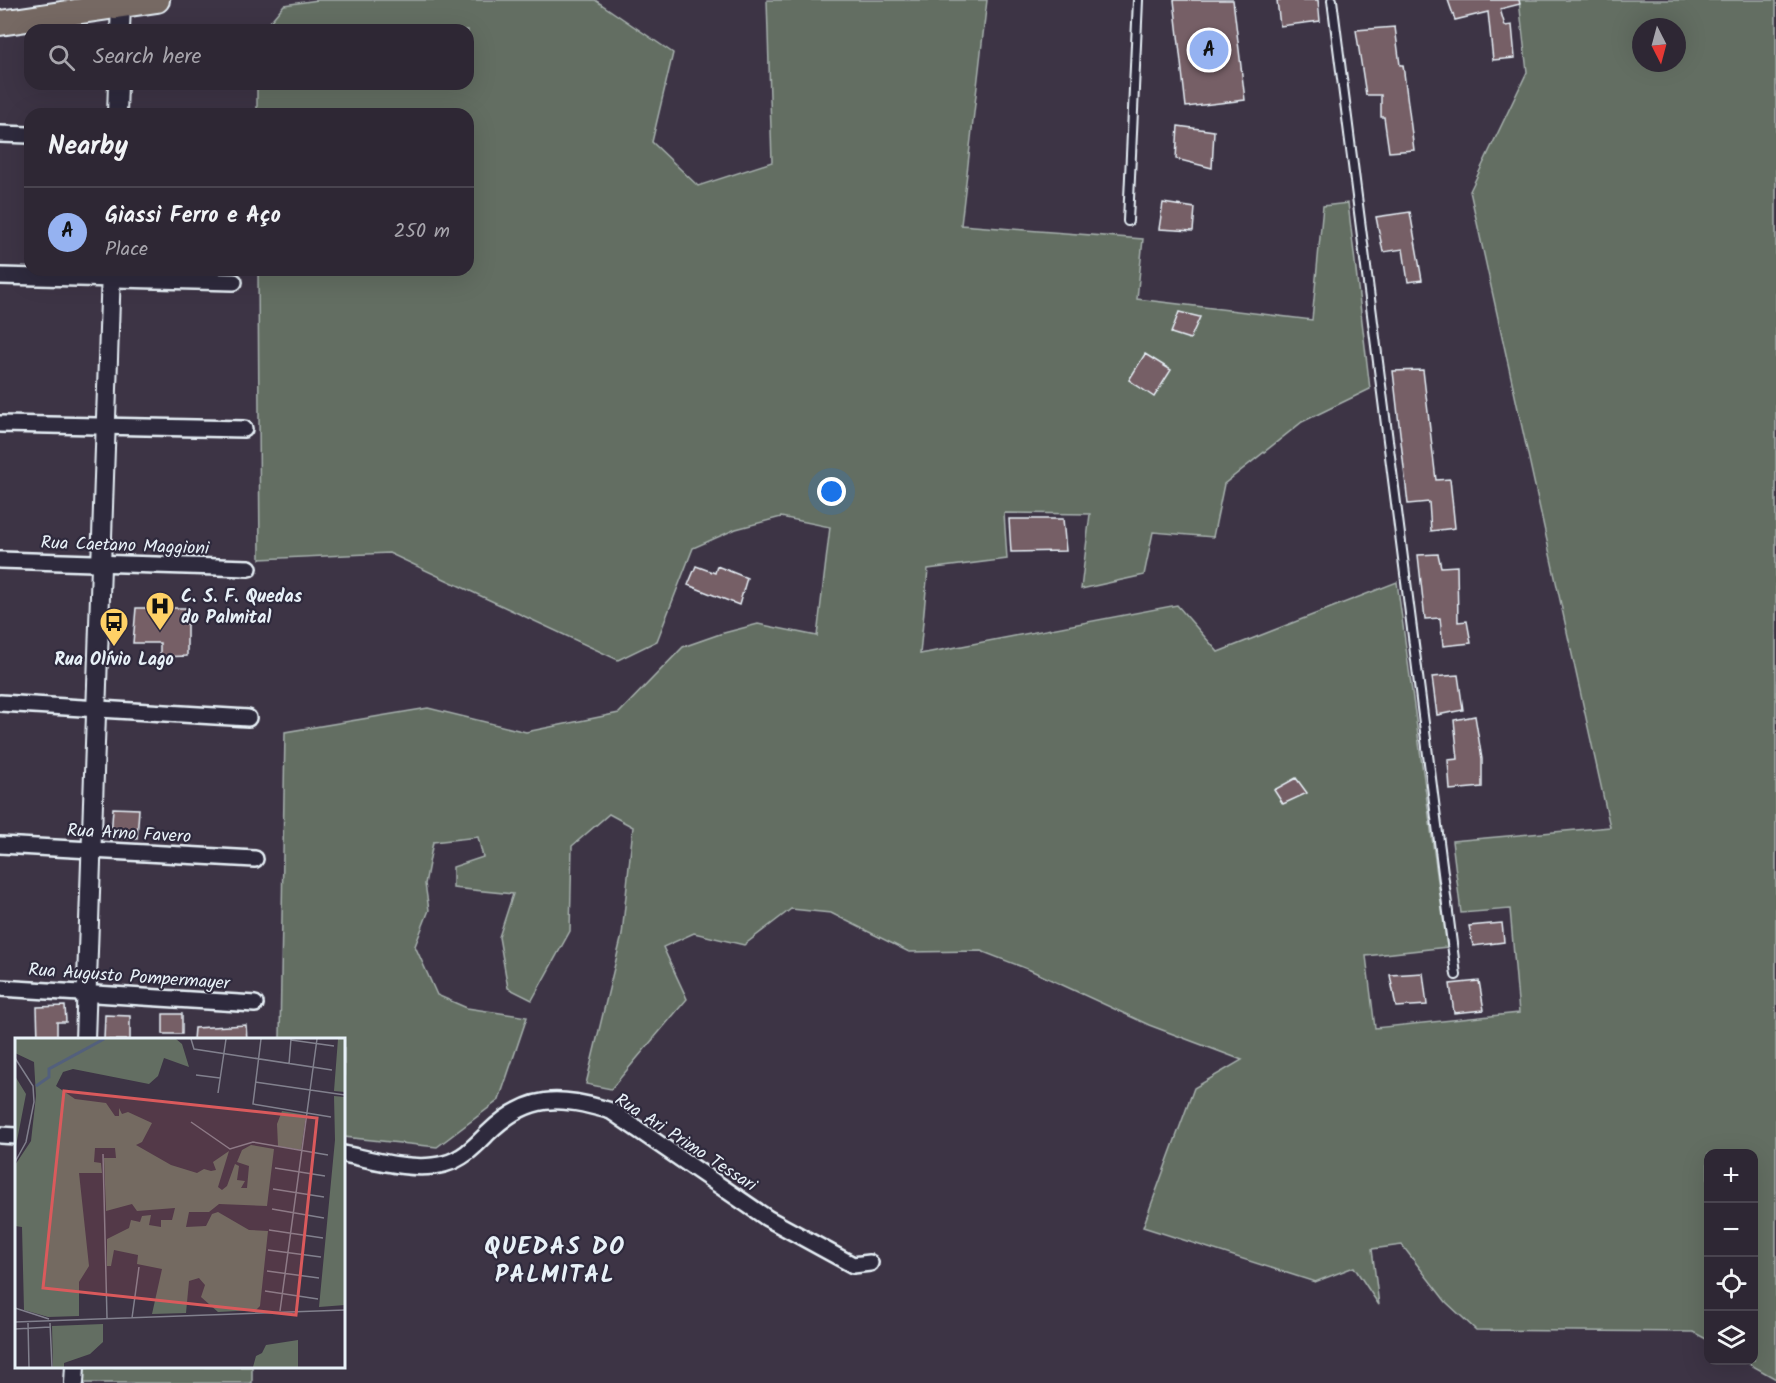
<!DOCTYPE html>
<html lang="en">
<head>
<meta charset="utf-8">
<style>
  body { margin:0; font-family:Kalam,sans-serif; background:#362f3c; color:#f1f3f6 }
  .controls { position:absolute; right:18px; bottom:18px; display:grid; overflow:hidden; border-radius:12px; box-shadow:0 6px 24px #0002 }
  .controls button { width:54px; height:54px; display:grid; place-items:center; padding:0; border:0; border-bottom:2px solid #49444f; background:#2e2734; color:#f1f3f6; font:30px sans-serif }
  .compass { position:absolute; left:1632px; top:18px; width:54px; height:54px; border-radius:50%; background:#2e2734; box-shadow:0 6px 24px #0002; rotate:174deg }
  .you { position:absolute; left:832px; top:492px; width:21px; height:21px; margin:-15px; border:4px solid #fff; border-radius:50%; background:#1a73e8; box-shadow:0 0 0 9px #1a73e833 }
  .badge { display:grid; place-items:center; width:39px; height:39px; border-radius:50%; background:#95b2f1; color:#111; font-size:20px; font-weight:700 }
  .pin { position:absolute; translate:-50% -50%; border:3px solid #fff; box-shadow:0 2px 6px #0006 }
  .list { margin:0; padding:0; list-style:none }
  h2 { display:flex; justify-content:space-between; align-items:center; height:78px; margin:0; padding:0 24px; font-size:26px }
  h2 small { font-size:20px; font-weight:400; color:#a7a5ac }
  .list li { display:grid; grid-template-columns:39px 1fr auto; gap:18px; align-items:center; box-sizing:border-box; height:90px; padding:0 24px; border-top:2px solid #49444f }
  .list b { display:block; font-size:22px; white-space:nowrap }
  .list p { margin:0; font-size:20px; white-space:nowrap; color:#a7a5ac }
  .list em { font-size:20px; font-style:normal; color:#a7a5ac }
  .icon { flex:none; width:33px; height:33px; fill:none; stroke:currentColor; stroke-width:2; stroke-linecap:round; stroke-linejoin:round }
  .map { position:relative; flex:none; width:1776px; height:1383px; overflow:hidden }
  .search { position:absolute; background:#2e2734; box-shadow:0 6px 24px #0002; left:24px; top:24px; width:450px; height:66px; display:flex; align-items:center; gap:15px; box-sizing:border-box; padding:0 21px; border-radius:18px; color:#a7a5ac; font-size:22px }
  .panel { position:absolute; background:#2e2734; box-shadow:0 6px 24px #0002; left:24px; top:108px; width:450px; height:168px; border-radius:18px }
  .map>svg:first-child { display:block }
  .green { fill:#636e62; stroke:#a6b0ad; stroke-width:1.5; fill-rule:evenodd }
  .building { fill:#765e66; stroke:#e8f1f8; stroke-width:1.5 }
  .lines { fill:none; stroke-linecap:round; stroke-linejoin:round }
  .service-casing { stroke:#e8f1f8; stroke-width:12 }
  .minor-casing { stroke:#e8f1f8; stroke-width:20 }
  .tertiary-casing { stroke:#e8f1f8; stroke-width:22 }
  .trunk-casing { stroke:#e8f1f8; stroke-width:28 }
  .service { stroke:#2f2a3d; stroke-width:8 }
  .minor { stroke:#2f2a3d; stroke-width:15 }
  .tertiary { stroke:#2f2a3d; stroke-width:18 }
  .trunk { stroke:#766964; stroke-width:24 }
  .labels { text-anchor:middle; stroke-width:4.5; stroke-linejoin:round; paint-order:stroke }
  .street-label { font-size:18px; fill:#e8f1f8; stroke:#2f2a3d }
  .poi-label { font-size:18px; font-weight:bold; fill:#e8f1f8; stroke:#2f2a3d; text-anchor:start }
  .district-label { font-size:24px; font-weight:bold; letter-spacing:1.5px; fill:#e8f1f8; stroke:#2f2a3d }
  .inset-river { fill:none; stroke:#53607c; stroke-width:3 }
  .inset-road { fill:none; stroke:#81808d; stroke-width:1.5 }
  .view { fill:#da5a5c; fill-opacity:0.15; stroke:#da5a5c; stroke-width:3 }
  .inset-edge { fill:none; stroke:#e8f1f8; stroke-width:3 }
</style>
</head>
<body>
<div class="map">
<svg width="1776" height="1383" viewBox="0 0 1776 1383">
  <rect width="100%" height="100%" fill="#3d3445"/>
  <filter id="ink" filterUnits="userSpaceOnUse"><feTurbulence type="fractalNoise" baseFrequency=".0167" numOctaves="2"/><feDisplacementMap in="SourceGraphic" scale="12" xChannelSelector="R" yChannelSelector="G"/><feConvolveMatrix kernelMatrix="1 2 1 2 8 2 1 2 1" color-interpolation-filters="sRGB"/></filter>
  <g filter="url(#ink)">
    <path class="green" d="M318 0H595L673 53 652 142 698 186 772 162 767 0H987L961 225 1143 239 1137 299 1312 320 1323 206 1348 203 1370 389 1302 422 1224 484 1213 537 1153 532 1144 575 1081 589 1090 514 1004 513 1007 559 928 569 920 654 1177 605 1218 652 1397 582 1447 947 1366 956 1375 1028 1519 1013 1510 909 1461 913 1452 841 1610 827 1470 191 1527 72 1519 0H1776V1379L1744 1361 1754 1360V1154H1708V1340L1693 1332 1476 1330 1446 1302 1402 1245 1372 1249 1379 1305 1354 1267 1315 1282 1143 1227 1194 1088 1242 1060 1149 1025 1030 970 981 951 909 952 831 913 791 909 744 945 694 933 663 947 687 999 611 1089 586 1084 622 935 633 827 609 814 572 846 570 931 532 1000 508 988 499 937 513 894 453 888V867L483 857 478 837 433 842 425 884 429 910 415 946 437 995 467 1008 527 1017 499 1100 437 1147 344 1137V1040L280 1039 285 732 428 708 526 732 619 713 683 647 720 634 758 624 817 636 830 527 781 517 736 529 693 548 657 641 618 660 389 553 260 559 258 270H468V114H257V84H468V30H263L284 5ZM1641 27H1677V63H1641Z
      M79 1367H252V1383H78Z"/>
    <path class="building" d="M1174 0H1233L1245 100 1186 107Z
      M1277 0H1318L1320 21 1280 26Z
      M1448 0H1519L1520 4 1500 9 1505 26 1512 25 1515 58 1493 60 1488 12 1455 20Z
      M1395 27 1400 65H1403L1414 150 1389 152 1384 117H1381V95H1366L1356 30Z
      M1178 126 1214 131 1212 168 1176 159Z
      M1163 203 1195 208 1193 231 1159 229Z
      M1410 212 1422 280 1408 282 1403 249 1383 252 1376 217Z
      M1179 312 1200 317 1190 339 1171 333Z
      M1145 354 1171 370 1154 397 1129 380Z
      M1423 370 1436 480 1450 479 1455 528 1431 531 1429 502 1408 504 1393 371Z
      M1009 519H1063L1066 551 1011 552Z
      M1438 554 1441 567 1457 566 1458 622 1467 621 1471 643 1443 646 1440 618 1425 619 1418 555Z
      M696 566 715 573 717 566 747 578 739 605 688 585Z
      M136 608H187V656L160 657V643H133Z
      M1458 675 1463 710 1437 715 1432 677Z
      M1475 716 1482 759V787L1450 790 1448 760 1458 759 1454 720Z
      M1296 778 1307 793 1283 804 1274 790Z
      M113 808 139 809 137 839 111 837Z
      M1502 923 1504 942 1473 946 1469 926Z
      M1423 973 1427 1005 1396 1007 1390 975Z
      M1479 981 1484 1010 1454 1013 1450 984Z
      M65 1006 66 1022H57V1040H38L37 1007Z
      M163 1014H182V1034H163Z
      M105 1015 130 1016V1040H104Z
      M246 1025 247 1040H193L194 1028Z"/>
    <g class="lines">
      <g class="service-casing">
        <path id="service" d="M1332 0 1456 975
          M1128 221 1138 0"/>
      </g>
      <g class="minor-casing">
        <path id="minor" d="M0 134 30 135
          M0 276 234 282
          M0 424 244 429
          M0 560 249 568
          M0 703 248 718
          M0 845 255 859
          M0 988 255 1004
          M0 1135 16 1136
          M344 1154C374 1160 413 1172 444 1164 463 1159 474 1147 488 1133 529 1093 559 1096 611 1111L767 1218 853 1265 870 1263"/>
      </g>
      <g class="tertiary-casing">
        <path id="tertiary" d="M120 30 121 5
          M117 114 118 84
          M85 1040 111 270
          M74 1383 75 1366"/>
      </g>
      <g class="trunk-casing">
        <path id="trunk" d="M0 23 157 0"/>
      </g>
      <use href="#service" class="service"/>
      <use href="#minor" class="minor"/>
      <use href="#tertiary" class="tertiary"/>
      <use href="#trunk" class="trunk"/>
    </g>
  </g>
  <defs>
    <g id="hospital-pin" transform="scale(1.5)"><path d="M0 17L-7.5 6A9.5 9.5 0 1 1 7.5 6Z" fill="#ffd166" stroke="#2f2a3d"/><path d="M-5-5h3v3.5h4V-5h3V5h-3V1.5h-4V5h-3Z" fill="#111"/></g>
    <g id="bus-pin" transform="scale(1.5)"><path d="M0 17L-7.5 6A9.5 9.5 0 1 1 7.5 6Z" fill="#ffd166" stroke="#2f2a3d"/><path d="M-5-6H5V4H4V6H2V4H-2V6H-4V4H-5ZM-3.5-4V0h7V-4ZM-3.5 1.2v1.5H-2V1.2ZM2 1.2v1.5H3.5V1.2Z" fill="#111"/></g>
  </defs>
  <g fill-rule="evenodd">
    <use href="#hospital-pin" x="160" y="606"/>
    <use href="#bus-pin" x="114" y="622"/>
  </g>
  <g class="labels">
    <g class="street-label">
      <text transform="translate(125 545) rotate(2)" y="6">Rua Caetano Maggioni</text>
      <text transform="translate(129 833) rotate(3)" y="6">Rua Arno Favero</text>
      <text transform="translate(129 976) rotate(4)" y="6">Rua Augusto Pompermayer</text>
      <text transform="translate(686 1142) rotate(33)" y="6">Rua Ari Primo Tessari</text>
    </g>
    <g class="poi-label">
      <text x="181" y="602">C. S. F. Quedas<tspan x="181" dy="21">do Palmital</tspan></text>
      <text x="114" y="665" text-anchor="middle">Rua Olívio Lago</text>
    </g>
    <g class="district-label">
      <text x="555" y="1254">QUEDAS DO<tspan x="555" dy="28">PALMITAL</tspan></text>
    </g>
  </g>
  <g transform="translate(15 1038)">
    <rect width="330" height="330" fill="#3d3445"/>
    <path d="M0 1H161L167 6 174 29 149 20 143 38 134 46 58 31 48 34 41 48 60 61 91 65 100 78H104V70L107 76 113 74 137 85 127 104 121 107 156 127 182 135 189 131 196 133 201 132 198 124 214 113 203 149 207 152 212 148 220 126 224 128 222 142 230 143 226 150H232L234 128 222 124 227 112 236 107 259 111 252 168 204 166 194 174H174L171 189 191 188 197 176 203 174 234 192 253 193 245 268 241 272 203 274 186 259 190 247 184 240 174 243 171 275 137 276 147 231 122 226 123 217 99 212 96 228H92V201L114 190 116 182 125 184 127 178 136 177 134 187 146 189V182H157L160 170 122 173 117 166 91 173 89 120H101L100 110H80L79 124 86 125 87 135H64L74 228 64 244V278L33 279 9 272 7 189 0 188V127L16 103 21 58 19 24 0 15ZM323 1H330V54L319 53ZM0 38 11 56 0 113ZM319 58 330 59V267L304 269 320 102ZM267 73 291 77 286 112 263 108 262 86ZM88 286V304L75 316 49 325V329H38L37 288ZM283 302V329H238L241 318 247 315 251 307Z" fill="#636e62"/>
    <path class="inset-river" d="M21 48 34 39V31L89 1"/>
    <path class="inset-road" d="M176 1 179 11 317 32M246 1 238 66 316 79M276 2 319 8M0 20 18 48 19 64 11 104 0 124M274 26 276 1M181 37 205 40M240 44 330 57M203 55 211 1M176 84 215 111 238 104 313 117M88 116 92 280M260 130 310 138M258 151 309 159M257 171 309 180M254 192 308 200M253 212 306 219M252 233 304 240M250 253 303 261M0 270 34 281M265 273 302 1M117 280 124 229M0 284 330 272M13 285 14 329M35 285 37 329M0 291 35 289"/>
    <path class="view" d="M49 53 302 80 281 277 28 250Z"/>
    <rect width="330" height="330" class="inset-edge"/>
  </g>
</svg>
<div class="controls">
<button>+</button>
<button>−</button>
<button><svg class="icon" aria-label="locate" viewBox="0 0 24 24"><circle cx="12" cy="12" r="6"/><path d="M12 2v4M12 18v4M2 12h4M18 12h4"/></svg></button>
<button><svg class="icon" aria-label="layers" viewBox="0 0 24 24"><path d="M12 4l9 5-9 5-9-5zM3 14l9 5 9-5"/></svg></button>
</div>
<svg class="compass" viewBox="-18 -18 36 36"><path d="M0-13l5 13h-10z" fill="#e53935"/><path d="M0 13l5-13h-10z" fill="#a7a5ac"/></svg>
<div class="you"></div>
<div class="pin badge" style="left:1209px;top:50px">A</div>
<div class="search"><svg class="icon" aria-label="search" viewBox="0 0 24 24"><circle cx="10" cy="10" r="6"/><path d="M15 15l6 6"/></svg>Search here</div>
<section class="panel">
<h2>Nearby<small></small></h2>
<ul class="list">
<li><span class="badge">A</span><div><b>Giassi Ferro e Aço</b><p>Place</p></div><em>250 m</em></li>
</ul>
</section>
</div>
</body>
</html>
